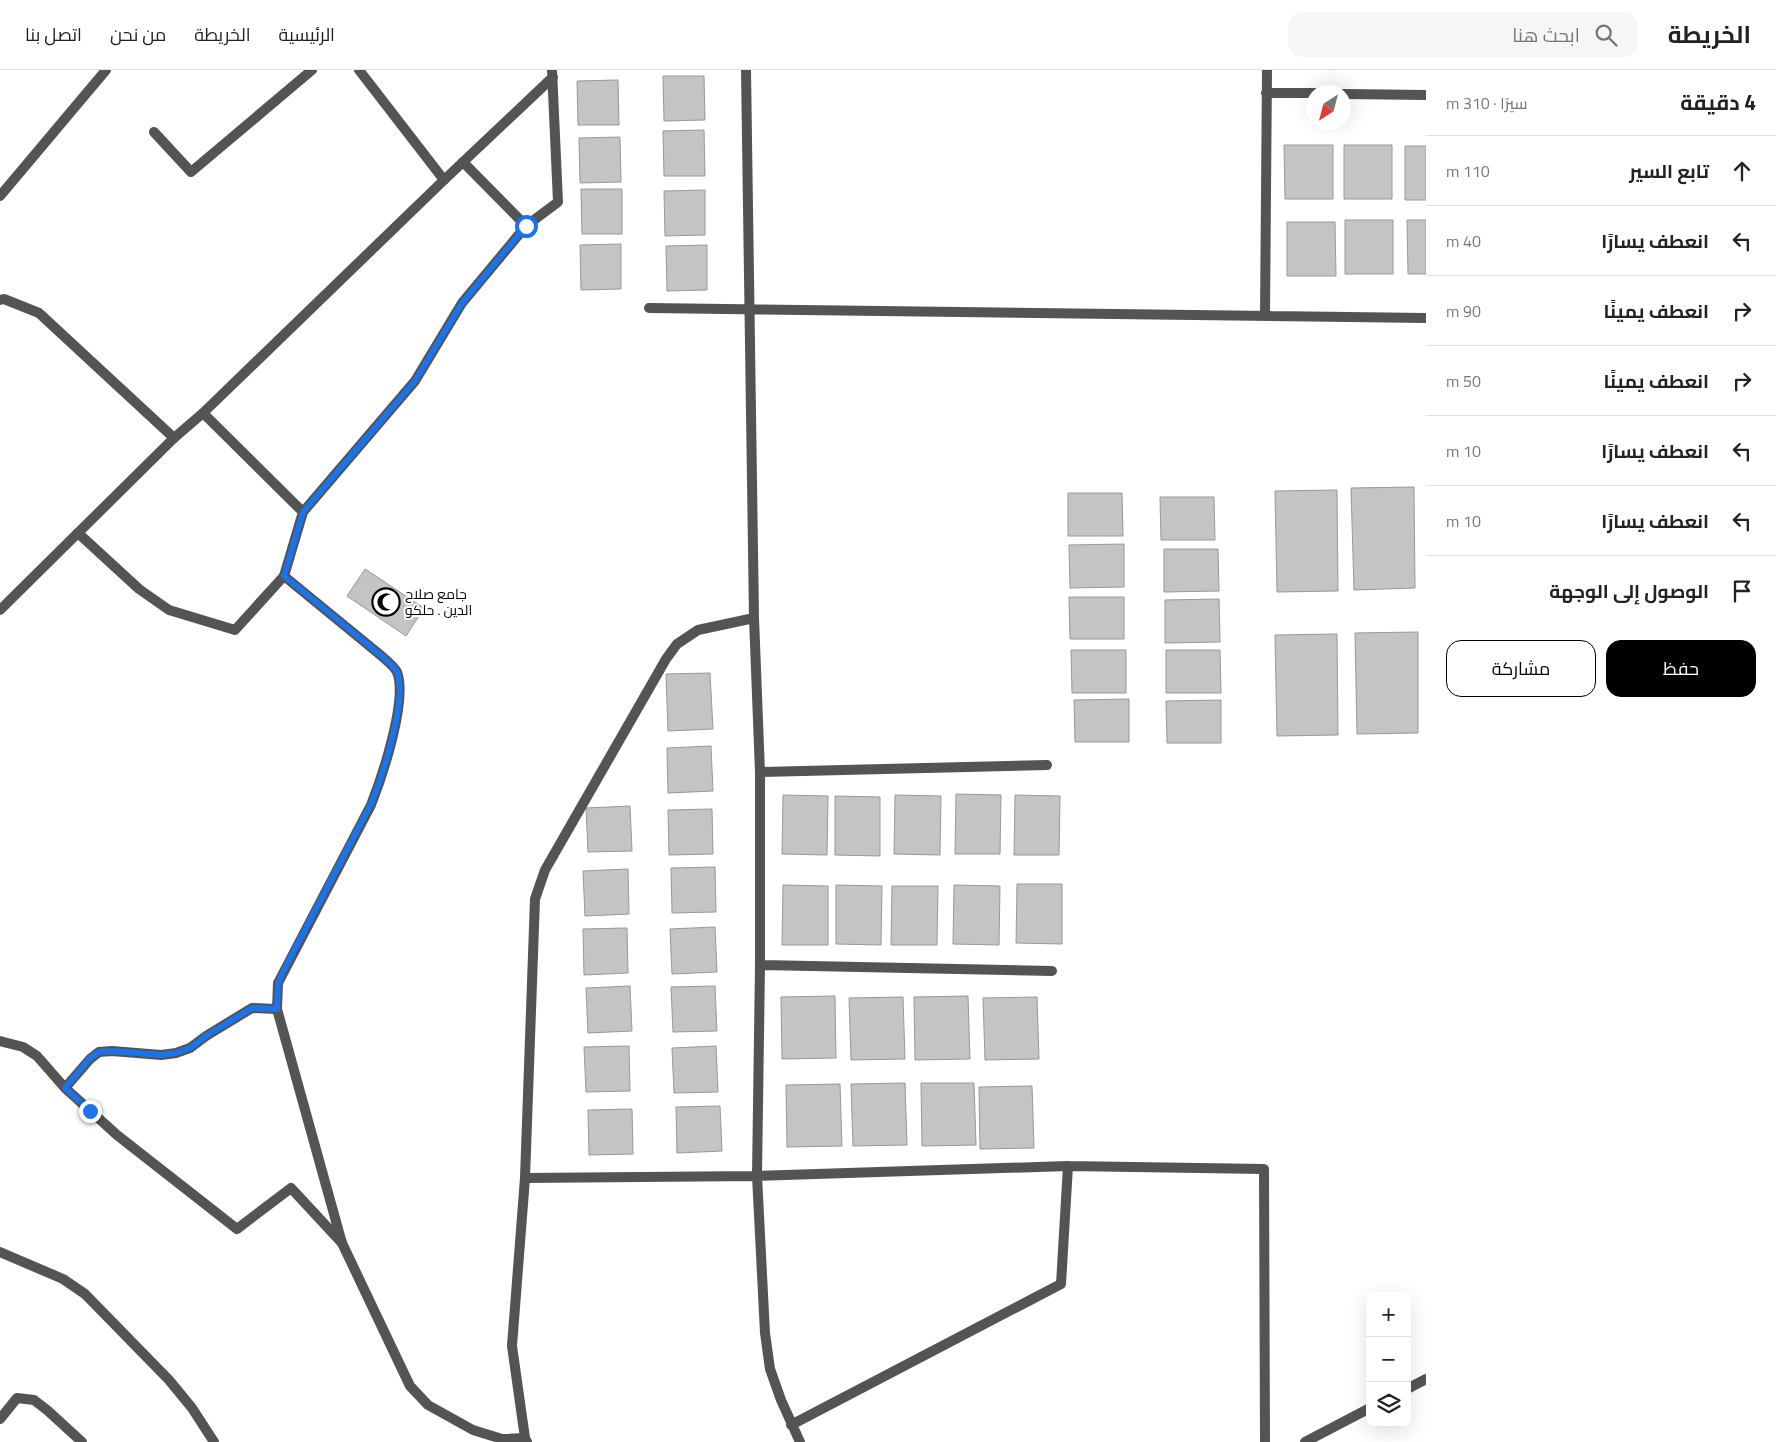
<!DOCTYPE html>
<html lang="ar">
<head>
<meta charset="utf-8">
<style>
  body { margin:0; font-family:"Titillium Web",Cairo,sans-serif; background:#f6f6f6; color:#222; direction:rtl }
  .controls { position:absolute; right:15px; bottom:15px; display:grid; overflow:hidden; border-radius:10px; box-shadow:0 5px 20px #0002 }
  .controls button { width:45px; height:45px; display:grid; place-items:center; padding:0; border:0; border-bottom:1px solid #e0e0e0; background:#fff; color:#222; font:25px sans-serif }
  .compass { position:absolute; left:1306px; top:15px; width:45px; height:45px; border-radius:50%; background:#fff; box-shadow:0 5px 20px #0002; rotate:216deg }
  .stop { position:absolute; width:15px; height:15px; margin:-11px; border:4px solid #1a73e8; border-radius:50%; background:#fff }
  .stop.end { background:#1a73e8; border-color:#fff; box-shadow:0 1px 5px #0008 }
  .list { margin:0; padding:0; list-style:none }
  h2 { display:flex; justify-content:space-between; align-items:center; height:65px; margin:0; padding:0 20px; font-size:21px }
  h2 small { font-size:16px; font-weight:400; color:#767676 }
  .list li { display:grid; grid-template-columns:32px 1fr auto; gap:15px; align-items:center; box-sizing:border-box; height:70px; padding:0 20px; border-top:1px solid #e0e0e0 }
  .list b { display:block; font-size:19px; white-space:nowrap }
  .list em { font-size:16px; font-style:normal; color:#767676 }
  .actions { display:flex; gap:10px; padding:15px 20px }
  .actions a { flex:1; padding:11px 0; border:1px solid #000; border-radius:15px; text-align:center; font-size:18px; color:#000 }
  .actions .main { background:#000; color:#fff }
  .icon { flex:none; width:28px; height:28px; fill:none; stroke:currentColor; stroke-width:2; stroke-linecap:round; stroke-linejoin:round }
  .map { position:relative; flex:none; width:1426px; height:1372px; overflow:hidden; direction:ltr }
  header { display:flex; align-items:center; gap:30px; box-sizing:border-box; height:70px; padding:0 25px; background:#fff; border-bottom:1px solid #e0e0e0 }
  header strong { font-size:24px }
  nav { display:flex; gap:28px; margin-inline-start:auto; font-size:18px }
  .search { width:350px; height:45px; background:#f6f6f6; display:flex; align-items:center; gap:12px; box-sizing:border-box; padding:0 18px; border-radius:15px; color:#767676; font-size:19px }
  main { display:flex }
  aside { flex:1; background:#fff }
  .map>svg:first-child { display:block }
  .building { fill:#c4c4c4; stroke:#989898 }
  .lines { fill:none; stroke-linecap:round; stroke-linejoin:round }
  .service { stroke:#545454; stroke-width:10 }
  .minor { stroke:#545454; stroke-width:10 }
  .tertiary { stroke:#545454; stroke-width:10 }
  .route { stroke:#1a73e8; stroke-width:6 }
  .labels { text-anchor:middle; stroke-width:4; stroke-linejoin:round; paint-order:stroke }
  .poi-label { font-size:14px; fill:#000; stroke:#fff; text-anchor:start }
</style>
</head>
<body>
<header>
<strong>الخريطة</strong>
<div class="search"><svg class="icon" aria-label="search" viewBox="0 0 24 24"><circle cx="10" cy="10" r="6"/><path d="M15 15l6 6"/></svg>ابحث هنا</div>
<nav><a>الرئيسية</a><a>الخريطة</a><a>من نحن</a><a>اتصل بنا</a></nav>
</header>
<main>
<aside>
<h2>4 دقيقة<small>سيرًا · 310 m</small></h2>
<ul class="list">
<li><svg class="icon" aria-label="ahead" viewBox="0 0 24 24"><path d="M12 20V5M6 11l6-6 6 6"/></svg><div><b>تابع السير</b></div><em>110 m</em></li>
<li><svg class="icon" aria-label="left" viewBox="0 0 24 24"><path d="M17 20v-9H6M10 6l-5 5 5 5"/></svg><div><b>انعطف يسارًا</b></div><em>40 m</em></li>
<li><svg class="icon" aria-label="right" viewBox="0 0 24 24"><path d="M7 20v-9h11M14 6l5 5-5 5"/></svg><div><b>انعطف يمينًا</b></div><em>90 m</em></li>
<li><svg class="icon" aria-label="right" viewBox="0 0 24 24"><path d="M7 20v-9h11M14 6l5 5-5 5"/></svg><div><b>انعطف يمينًا</b></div><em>50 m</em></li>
<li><svg class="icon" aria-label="left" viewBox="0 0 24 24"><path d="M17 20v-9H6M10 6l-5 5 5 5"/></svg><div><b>انعطف يسارًا</b></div><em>10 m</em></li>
<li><svg class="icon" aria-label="left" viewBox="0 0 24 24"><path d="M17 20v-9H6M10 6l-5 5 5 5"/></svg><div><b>انعطف يسارًا</b></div><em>10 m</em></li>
<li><svg class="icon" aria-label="arrive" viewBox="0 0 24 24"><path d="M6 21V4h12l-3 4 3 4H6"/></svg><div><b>الوصول إلى الوجهة</b></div></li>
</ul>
<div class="actions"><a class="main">حفظ</a><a>مشاركة</a></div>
</aside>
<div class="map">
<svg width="1426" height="1372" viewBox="0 0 1426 1372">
  <rect width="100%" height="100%" fill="#fff"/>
  <path class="building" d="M663 6H704L705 50 664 51Z
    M618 10 619 55H578L577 11Z
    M704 60 705 106H664L663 61Z
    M620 67 621 112 580 113 579 68Z
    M1284 75H1333V129H1285Z
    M1344 75H1392V129H1344Z
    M1405 76H1426V130H1405Z
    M581 119H622V164H582Z
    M705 120V165L665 166 664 121Z
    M1345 150H1393V204H1345Z
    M1407 150H1426V204H1408Z
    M1287 152H1335L1336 206H1287Z
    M621 174V219L581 220 580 175Z
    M707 175V220L667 221 666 176Z
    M1414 417 1415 518 1354 520 1351 418Z
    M1337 420 1338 521 1277 522 1275 421Z
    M1068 423H1122L1123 466H1068Z
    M1160 427H1214L1215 470H1161Z
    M1124 474V517L1070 518 1069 475Z
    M1164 479H1218L1219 521 1164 522Z
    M365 499 424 538 406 566 347 526Z
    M1069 527H1124V569H1070Z
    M1219 529 1220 572 1165 573V530Z
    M1418 562V663L1357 664 1355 563Z
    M1337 564 1338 665 1277 666 1275 565Z
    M1071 580H1126V623H1072Z
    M1166 580H1220L1221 623H1166Z
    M710 603 713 659 668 661 666 604Z
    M1129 629V672H1075L1074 630Z
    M1221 630V673H1167L1166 631Z
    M711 676 713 721 668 723 667 678Z
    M956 724 1001 725 1000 784H955Z
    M783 725 828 726 827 785 782 784Z
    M895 725 941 726 940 785 894 784Z
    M1015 725 1060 726 1059 785H1014Z
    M835 726 880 727V786L835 785Z
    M630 736 632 781 588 782 586 738Z
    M712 739 713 784 669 785 668 740Z
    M715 797 716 842 672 843 671 798Z
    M628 799 629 844 585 846 583 801Z
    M1017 814H1062V874L1016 873Z
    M783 815 828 816V875H782Z
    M836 815 882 816 881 875 836 874Z
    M954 815 1000 816 999 875 953 874Z
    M892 816H938L937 875H891Z
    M715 857 717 902 672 904 670 859Z
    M627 858 628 903 584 905 583 859Z
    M630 916 632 961 588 963 586 918Z
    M715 916 717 961 673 962 671 917Z
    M835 926 836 988 782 989 781 927Z
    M968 926 970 989 915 990 914 927Z
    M903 927 905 989 851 990 849 928Z
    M1037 927 1039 989 985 990 983 928Z
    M629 976 630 1021 586 1022 584 977Z
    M716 976 718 1022 674 1023 672 978Z
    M905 1013 907 1075 853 1076 851 1014Z
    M921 1013H974L976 1075 922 1076Z
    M840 1014 842 1076 787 1077 786 1015Z
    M1032 1016 1034 1078 980 1079 979 1017Z
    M720 1036 722 1081 677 1083 676 1037Z
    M632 1039 633 1084 589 1085 588 1040Z"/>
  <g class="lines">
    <path class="service" d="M359 0 444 110
      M154 62 191 102 312 0
      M463 92 526 156
      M0 230 4 229 39 243 174 368
      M78 463 139 519 169 540 235 560 284 506
      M0 971 23 977 37 986 65 1018 117 1065 237 1159 291 1118 342 1173
      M65 1018 90 989 99 982 112 981 161 985 176 983 190 978 206 966 252 938 277 939
      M0 1182 63 1209 85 1224 169 1310 192 1338 214 1372
      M0 1349 17 1328 34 1330 47 1340 82 1372"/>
    <path class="minor" d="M746 0 754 548 760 702V895L757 1106 765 1263 770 1299 781 1330 800 1372
      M1266 23H1314
      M1344 24 1426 25
      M0 126 106 0
      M649 238 1426 248
      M1265 246 1267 0
      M203 343 303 442 284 506C312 529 339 551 367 574 374 580 393 594 397 602 408 630 382 707 371 735L278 913 277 939 342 1173 410 1316 428 1335 473 1360 502 1369 525 1368
      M303 442 415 311 462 233 526 156 558 132 552 0
      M0 540 174 368 203 343 444 110 553 7
      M760 702 1047 695
      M760 895 1052 901
      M525 1108 757 1106 1068 1096 1264 1099 1265 1372
      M791 1355 1061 1214 1068 1096
      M527 1372 525 1368 512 1276 525 1108 535 829 545 800 666 589 677 574 698 560 754 548"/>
    <path class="tertiary" d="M1407 1319 1426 1309
      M1305 1372 1370 1338"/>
  </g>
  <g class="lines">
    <path class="route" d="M90 1041 65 1018 90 988 99 982 112 981 161 985 176 983 190 978 206 966 252 938 277 939 278 913 287 894 371 734C382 707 408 629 397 602 393 594 374 580 367 574 339 551 312 529 284 506L303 442 415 311 462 233 526 156"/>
  </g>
  <defs>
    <g id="mosque-ring" transform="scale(1.4375)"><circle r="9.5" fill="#fff" stroke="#000" stroke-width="1.5"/><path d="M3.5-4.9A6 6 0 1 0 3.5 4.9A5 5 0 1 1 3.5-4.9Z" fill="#000"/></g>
  </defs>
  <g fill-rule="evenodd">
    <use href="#mosque-ring" x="386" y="532"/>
  </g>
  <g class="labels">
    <g class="poi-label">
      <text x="405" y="529">جامع صلاح<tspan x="405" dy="16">الدين . حلكو</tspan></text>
    </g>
  </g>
</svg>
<div class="controls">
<button>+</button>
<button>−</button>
<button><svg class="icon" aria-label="layers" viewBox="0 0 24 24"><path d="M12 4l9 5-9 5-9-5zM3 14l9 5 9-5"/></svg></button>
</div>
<svg class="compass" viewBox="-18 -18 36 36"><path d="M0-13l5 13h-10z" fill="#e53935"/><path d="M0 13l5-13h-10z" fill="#767676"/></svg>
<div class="stop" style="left:526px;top:156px"></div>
<div class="stop end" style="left:90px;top:1041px"></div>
</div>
</main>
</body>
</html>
